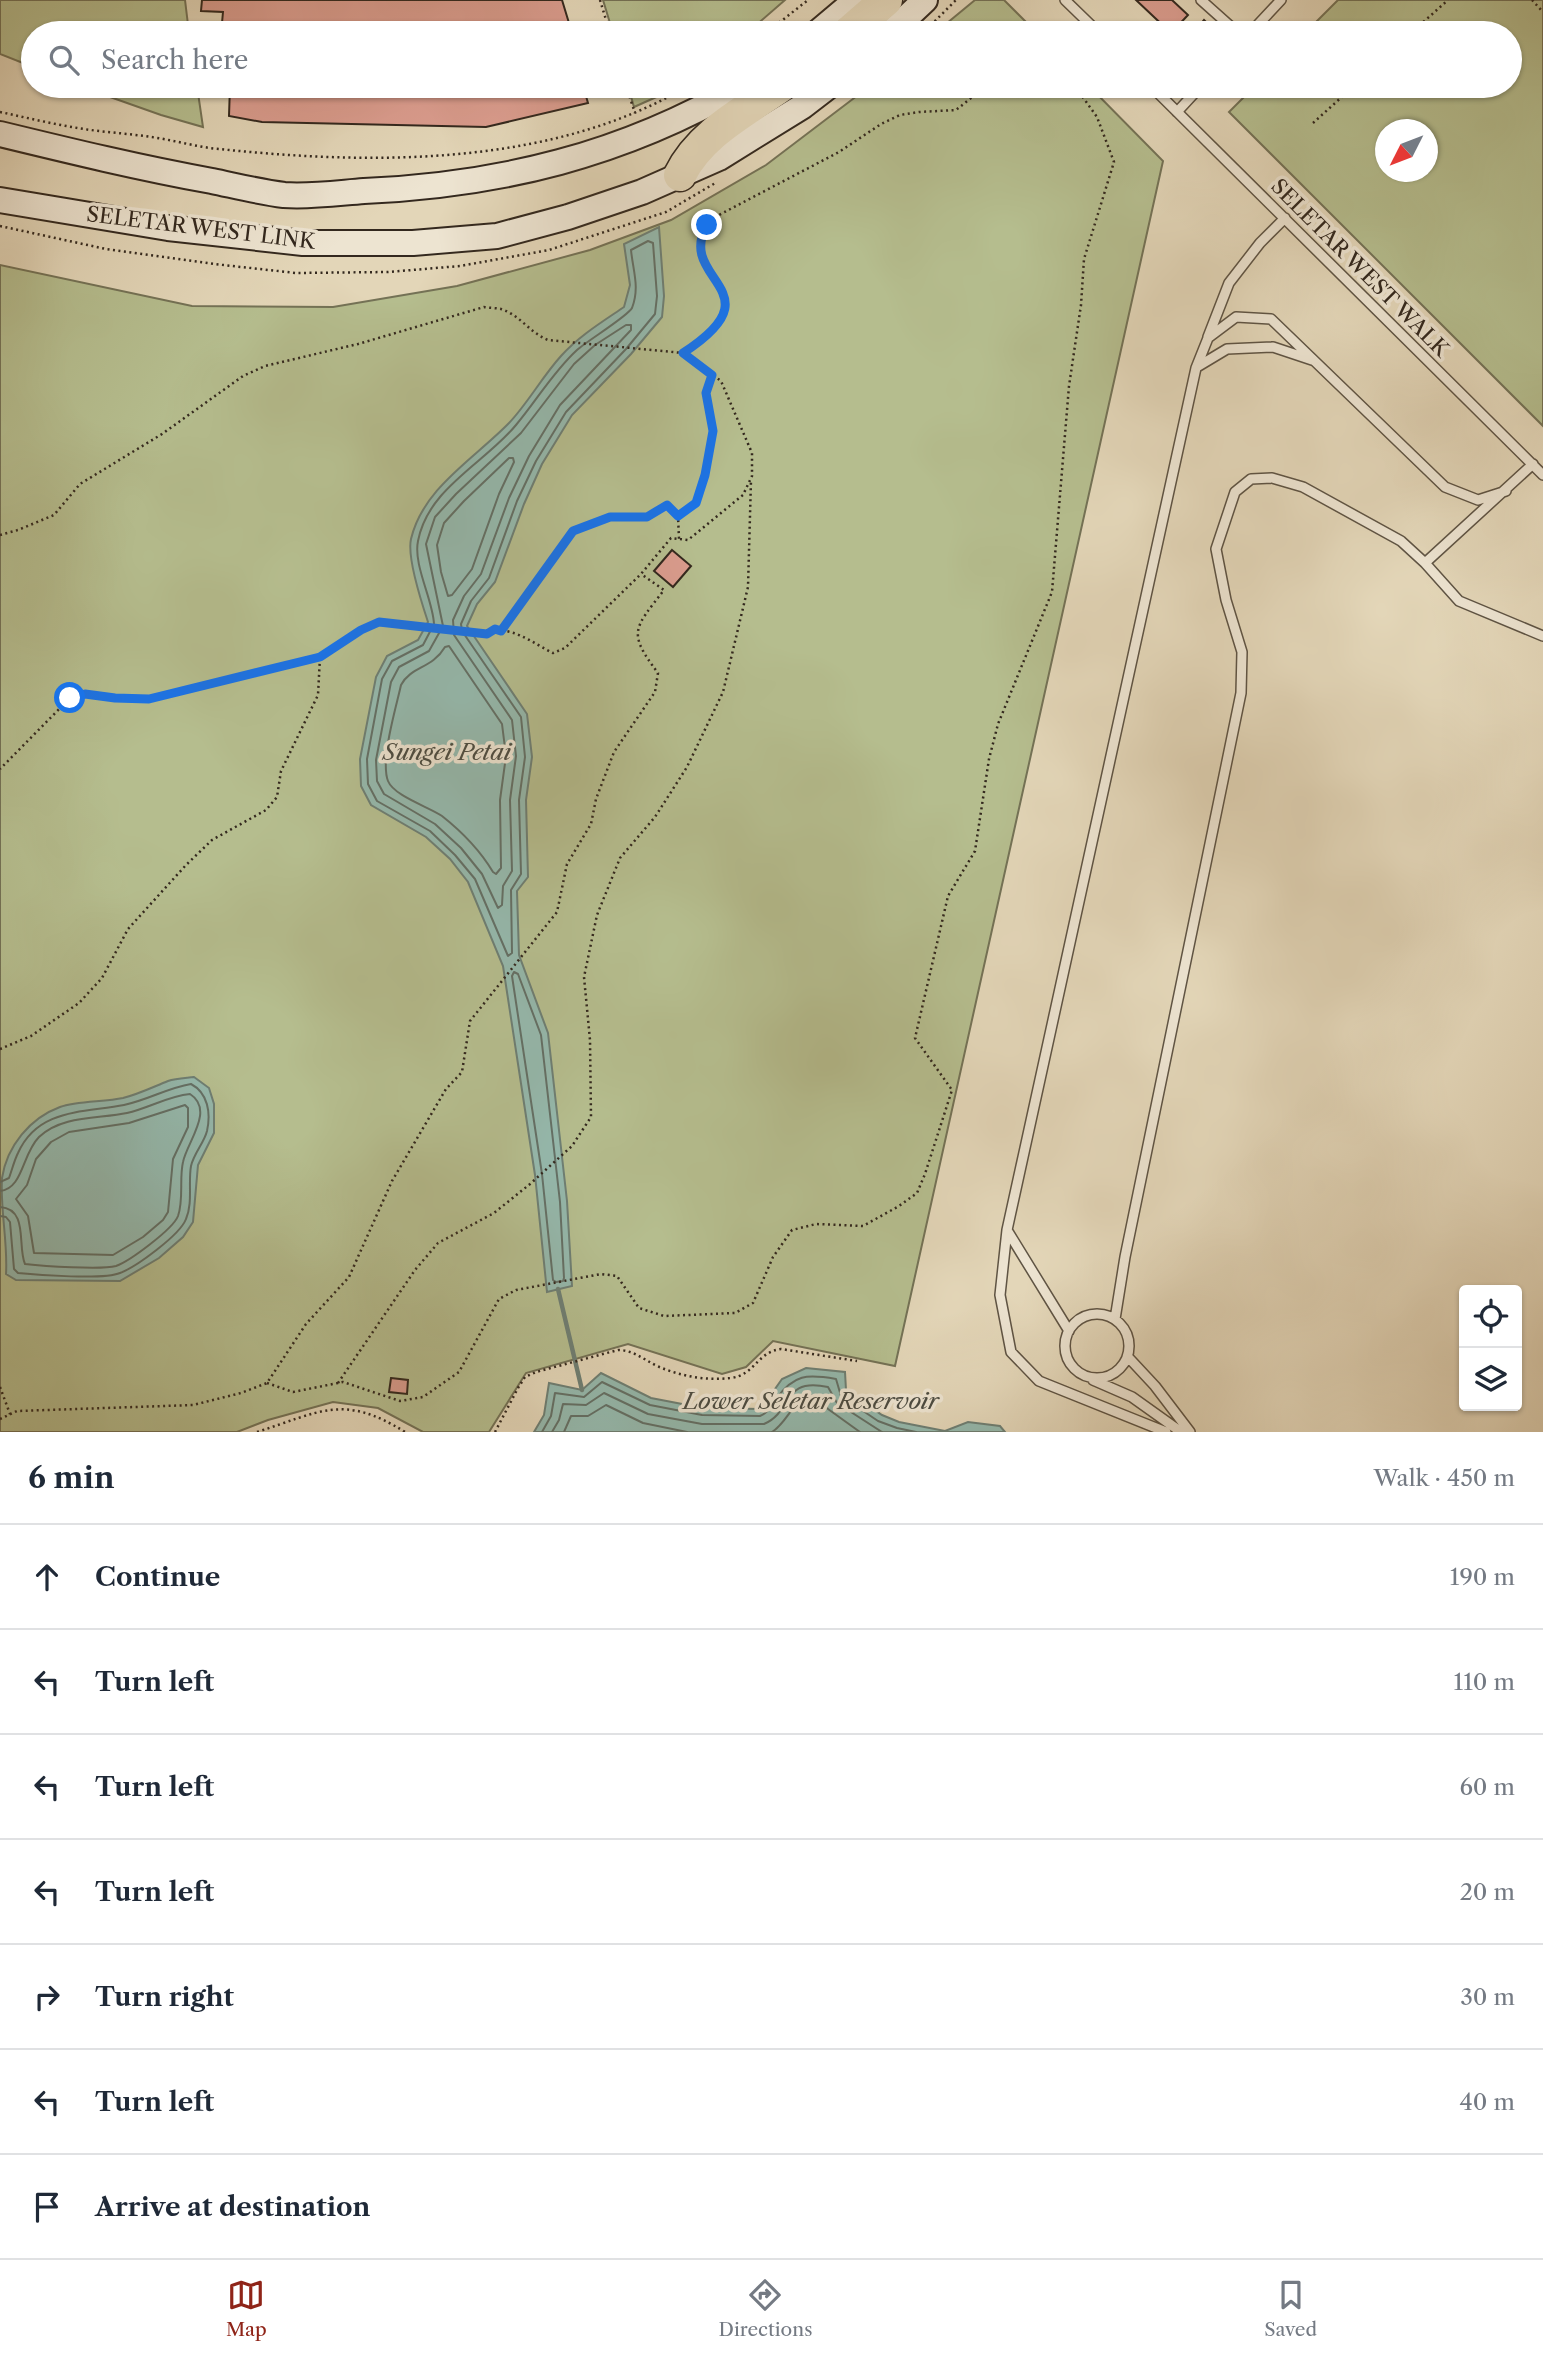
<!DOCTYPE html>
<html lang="en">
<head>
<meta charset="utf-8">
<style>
  body { margin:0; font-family:"Libre Caslon Text",serif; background:#f6f6f7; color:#1f2937 }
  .controls { position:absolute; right:21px; bottom:21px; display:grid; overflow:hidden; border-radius:7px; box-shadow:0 2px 5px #0004 }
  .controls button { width:63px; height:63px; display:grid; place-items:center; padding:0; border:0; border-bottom:2px solid #e0e1e3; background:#fff; color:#1f2937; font:35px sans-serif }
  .compass { position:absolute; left:1375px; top:119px; width:63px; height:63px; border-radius:50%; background:#fff; box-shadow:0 2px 5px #0004; rotate:228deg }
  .stop { position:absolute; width:21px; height:21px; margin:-16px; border:5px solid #1a73e8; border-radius:50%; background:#fff }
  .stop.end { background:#1a73e8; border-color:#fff; box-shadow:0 2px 7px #0008 }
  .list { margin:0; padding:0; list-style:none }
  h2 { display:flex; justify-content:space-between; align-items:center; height:91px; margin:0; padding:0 28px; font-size:30px }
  h2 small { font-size:23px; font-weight:400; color:#747a83 }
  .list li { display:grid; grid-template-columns:46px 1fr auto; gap:21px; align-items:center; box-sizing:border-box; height:105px; padding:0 28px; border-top:2px solid #e0e1e3 }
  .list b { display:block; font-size:26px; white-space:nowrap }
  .list em { font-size:23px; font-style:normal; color:#747a83 }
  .icon { flex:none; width:38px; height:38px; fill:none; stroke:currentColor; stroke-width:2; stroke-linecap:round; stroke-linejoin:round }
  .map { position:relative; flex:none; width:1543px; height:1432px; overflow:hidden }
  .search { position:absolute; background:#fff; box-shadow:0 2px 5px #0004; left:21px; right:21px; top:21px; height:77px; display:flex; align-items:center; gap:18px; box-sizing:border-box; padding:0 24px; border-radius:38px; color:#747a83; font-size:26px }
  .sheet { height:826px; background:#fff }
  nav { display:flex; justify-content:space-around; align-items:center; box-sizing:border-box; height:98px; border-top:2px solid #e0e1e3; background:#fff; font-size:19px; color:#747a83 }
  nav a { display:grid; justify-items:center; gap:4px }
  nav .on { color:#8f2418 }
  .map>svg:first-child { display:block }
  .green { fill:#b5bd8e; stroke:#747256; stroke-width:2; fill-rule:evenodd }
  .water { fill:#95b9ad; stroke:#6e7f74; stroke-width:2 }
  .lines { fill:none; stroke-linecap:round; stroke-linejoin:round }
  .shore { stroke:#647066; stroke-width:2 }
  .stream { stroke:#6e7f74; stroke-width:4.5 }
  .building { fill:#da9c8e; stroke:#33281e; stroke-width:2 }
  .service-casing { stroke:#5f5444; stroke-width:12 }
  .secondary-casing { stroke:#33281e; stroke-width:28 }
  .motorway-casing { stroke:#33281e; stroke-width:35 }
  .path { stroke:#33281e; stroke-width:2.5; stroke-dasharray:2 3.5; stroke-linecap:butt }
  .service { stroke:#ede4d1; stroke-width:9 }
  .secondary { stroke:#ede4d1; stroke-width:24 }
  .motorway { stroke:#e3d6b8; stroke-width:32 }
  .route { stroke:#1a73e8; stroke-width:9 }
  .labels { text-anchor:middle; stroke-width:7; stroke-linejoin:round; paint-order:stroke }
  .street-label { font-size:21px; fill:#33281e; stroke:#ede4d1 }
  .water-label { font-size:23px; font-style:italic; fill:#4c4c42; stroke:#ede4d1 }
</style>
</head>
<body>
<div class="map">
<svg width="1543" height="1432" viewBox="0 0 1543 1432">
  <rect width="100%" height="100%" fill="#e3d6b8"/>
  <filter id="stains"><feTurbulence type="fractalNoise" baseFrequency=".00286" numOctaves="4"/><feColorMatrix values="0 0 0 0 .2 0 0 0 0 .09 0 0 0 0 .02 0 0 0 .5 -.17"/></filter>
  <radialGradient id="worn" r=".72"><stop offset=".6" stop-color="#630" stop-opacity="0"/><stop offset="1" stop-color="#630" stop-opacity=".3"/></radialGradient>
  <path class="green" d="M0 0H185L189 33H33V67L0 54Z
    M603 0H785L747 33H613Z
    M975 0H1004L1037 33H935Z
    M1338 0H1543V426L1229 112 1255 86H1510V33H1305ZM1386 130H1428V172H1386Z
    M79 86H197L203 127 161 115Z
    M628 86H681L634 107Z
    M870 86H1089L1163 161 895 1366 773 1341 746 1367 722 1374 628 1344 526 1373 489 1432H423L378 1408 333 1402 268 1420 237 1432H0V265L192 306 333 307 457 286 590 250 671 220 766 165Z"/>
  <path class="water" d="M659 227 664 296 662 317 631 354 572 415 542 464 524 504 495 582 477 604 467 626 527 714 532 757 526 800 528 877 517 891 519 955 548 1033 567 1201 572 1286 547 1292 535 1175 503 966 468 882 450 859 426 837 371 805 361 786 360 759 376 677 387 656 418 640 428 622C422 604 407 557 411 539 423 488 474 459 509 423 528 403 542 377 561 356 579 336 602 322 624 307L630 285 624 244Z
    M194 1077 209 1088 214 1104V1133L198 1165 193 1222 183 1237 159 1258 120 1281 16 1280 6 1274C8 1242 0 1210 2 1178 7 1146 30 1118 60 1107 77 1101 104 1102 123 1098 139 1094 153 1087 168 1081 176 1078 186 1078 194 1077Z
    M806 1368 845 1372 846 1390 882 1415 899 1422 945 1431 968 1422 1000 1426 1005 1432H534L544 1415 549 1383 582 1390 601 1373 651 1398 703 1408 761 1409 782 1379Z"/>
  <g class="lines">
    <path class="shore" d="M648 241 653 243 657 296 655 314 626 349 566 412 536 461 517 501 489 578 471 601 461 624 462 631 521 717 525 757 519 800 521 874 511 890 512 953 508 956 475 879 455 855 430 831 377 801 368 784 367 759 382 679 392 661 423 645 434 624C433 600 413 565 418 541 428 488 485 463 516 425 537 400 553 372 577 350 587 341 628 316 632 308 640 287 633 271 631 250Z
      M626 325H631V330L560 405 529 456 509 498 481 574 464 596 453 620 454 635 512 720 516 756 510 800 512 871 503 886 502 905 498 908 482 874 461 848 435 824 384 794 377 781 376 760 391 682 399 667 429 651 443 626 426 544 435 517 456 494 521 433 574 364 595 345Z
      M509 458H513L514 462 499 494 472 569 452 595 448 596 441 572 437 545 444 523 464 501Z
      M449 646 502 724 506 756 500 800 501 868 496 874 493 872C481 852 461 831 442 816 429 807 394 796 388 781 380 760 396 708 401 685 411 666 432 669 445 647Z
      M514 972 518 974 541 1035 560 1202 564 1278 563 1281 556 1282 553 1280 542 1174 512 976Z
      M185 1105 188 1108V1127L173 1159 168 1212 163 1220 143 1237 113 1255 34 1253 28 1216 16 1199 27 1185 36 1159 51 1142 69 1132 129 1123Z
      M0 1182 9 1178C12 1170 14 1161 18 1153 38 1108 84 1113 124 1105 148 1100 167 1088 191 1084 208 1093 211 1113 207 1131 204 1143 194 1153 191 1166 188 1183 193 1203 186 1219 180 1235 136 1267 120 1273 104 1280 38 1275 18 1273L14 1269 10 1222 6 1217 0 1216
      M0 1191C23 1189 22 1154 39 1137 62 1115 99 1119 127 1113 149 1108 168 1096 190 1094 215 1110 187 1142 183 1162 179 1179 184 1199 178 1216 173 1229 130 1261 116 1266 101 1270 43 1266 25 1264 17 1246 29 1209 0 1207
      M542 1432 551 1416 555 1393 584 1397 602 1382 650 1405 702 1415 760 1416C768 1413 771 1406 776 1399 794 1374 807 1374 836 1379L841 1396 878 1421 897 1428 916 1432
      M552 1432 559 1420 563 1404 586 1405 604 1393 648 1414 702 1424H764C794 1411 781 1377 828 1387L837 1403 882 1432
      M564 1432 571 1416H588L606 1405 643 1423 687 1432
      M772 1432C790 1421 795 1391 819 1396L828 1409 860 1432"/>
    <path class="stream" d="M558 1289 582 1390"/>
  </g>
  <path class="building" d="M202 0H562L572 33H231L232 24 222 23 223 12 201 11Z
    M1136 0H1172L1188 15 1171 33Z
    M1204 20 1215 31 1212 33H1193Z
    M230 86H583L588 103 486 127 262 122 229 116Z
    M672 550 691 566 673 587 654 571Z
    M391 1378 408 1380 407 1394 389 1392Z"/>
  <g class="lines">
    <g class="service-casing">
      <path id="service" d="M1065 0 1099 33
        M1201 0 1238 33
        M1250 33 1281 0
        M1151 86 1543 475
        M1177 112 1201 86
        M1208 337 1229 283 1260 243 1285 218
        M1197 367 1227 349 1273 347 1312 360
        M1425 563 1533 464
        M1007 1230 1069 1331
        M1065 1346a32 32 0 1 1 64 0a32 32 0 1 1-64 0Z
        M1115 1319 1125 1257 1241 693 1242 652 1226 600 1216 549 1235 492 1251 479 1272 478 1303 487 1401 541 1425 563 1459 601 1543 636
        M1128 1357 1155 1386 1190 1432
        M1093 1380 1132 1397 1181 1432
        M1166 1432 1039 1381 1011 1352 1000 1295 1007 1230 1196 368 1208 338 1236 317 1271 319 1445 487 1478 500 1506 491"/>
    </g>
    <g class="secondary-casing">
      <path id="secondary" d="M817 33 856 0
        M890 33 925 0
        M0 134C70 151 140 168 212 181 236 186 260 192 284 195 310 197 338 193 364 191 500 185 623 155 741 86
        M0 200 168 228 303 243H413L497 236 568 217 642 192 719 158 803 106 829 86"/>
    </g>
    <g class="motorway-casing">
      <path id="motorway" d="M848 33 886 0
        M680 175C700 134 744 112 781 86"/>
    </g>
    <path class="path" d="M600 0 610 33
      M1532 0 1543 12
      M766 33 808 0
      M923 33 956 0
      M1411 33 1448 0
      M626 86 635 113
      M849 92 858 86
      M0 112C24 117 48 123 72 127 98 132 125 133 151 137 174 140 196 147 219 149 373 165 551 167 688 86
      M1313 123 1354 86
      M0 226 106 249 214 264 296 273 388 272 460 266 549 250 666 212 717 182
      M683 353C695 345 708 338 718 326 752 285 666 263 717 216L839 152 881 124 900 115 919 112 956 110 981 90 1028 93 1048 86
      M678 516 696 503 705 475 713 431 706 392 712 375
      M0 535 18 530 54 515 80 484 162 434 243 376 265 366 358 344 484 307C490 308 496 308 501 309 520 315 530 333 548 340L683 353 721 381 752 453V476L743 495 688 540 671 538 641 574 565 648 553 653C534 644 507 622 487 634L379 622 361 630 320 657 149 699 115 698 85 693 70 698 0 769
      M501 630 573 531 610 517H647L667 505 678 516 679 539
      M0 1049 31 1036 79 1003 102 978 128 929 186 865 212 840 266 810 277 797 281 771 318 695 320 657
      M267 1383 293 1392 343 1382 400 1401 423 1397 459 1372 499 1299 516 1290 601 1274 617 1276 639 1308 664 1316 735 1313 753 1303 773 1257 792 1230 816 1224 863 1226 899 1206 917 1193 925 1174 952 1090 915 1038 948 896 975 851 989 759 998 724 1052 592 1069 386 1081 305 1084 259 1114 162 1097 117 1077 89 1063 86
      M338 1383 415 1270 438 1243 494 1213 530 1184 572 1146 591 1117 590 1040 584 977 597 915 620 858 655 817 687 767 723 692 748 587 751 480
      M0 1387 10 1414
      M0 1419 17 1411 193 1405 241 1393 267 1383 306 1324 349 1277 392 1181 446 1089 462 1072 470 1021 557 912 567 864 591 824 596 799 614 752 655 692 658 673C627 632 634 629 664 590L641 574
      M257 1432C320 1412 343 1393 405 1432
      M495 1432 518 1388 525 1377 536 1372 618 1350C633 1350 643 1359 657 1366 680 1376 706 1381 731 1378 755 1375 757 1352 781 1349L857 1361"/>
    <use href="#service" class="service"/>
    <use href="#secondary" class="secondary"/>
    <use href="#motorway" class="motorway"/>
  </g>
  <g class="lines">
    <path class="route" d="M70 698 85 694 115 698 149 699 320 657 361 630 379 622 487 634 495 629 501 631 573 531 610 517H647L667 505 678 516 696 503 705 475 713 431 706 393 712 375 683 353C780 290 675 281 707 225"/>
  </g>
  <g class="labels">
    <g class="street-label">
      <text transform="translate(201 228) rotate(7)" y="7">SELETAR WEST LINK</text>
      <text transform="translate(1360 268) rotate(45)" y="7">SELETAR WEST WALK</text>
    </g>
    <g class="water-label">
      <text x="447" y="760">Sungei Petai</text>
      <text x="811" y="1409">Lower Seletar Reservoir</text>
    </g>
  </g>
  <rect width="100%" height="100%" filter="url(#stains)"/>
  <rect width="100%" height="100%" fill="url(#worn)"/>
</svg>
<div class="controls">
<button><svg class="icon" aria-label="locate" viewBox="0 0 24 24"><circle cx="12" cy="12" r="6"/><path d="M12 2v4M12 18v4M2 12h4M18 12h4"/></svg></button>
<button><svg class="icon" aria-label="layers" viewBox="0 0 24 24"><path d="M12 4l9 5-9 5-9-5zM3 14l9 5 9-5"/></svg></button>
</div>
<svg class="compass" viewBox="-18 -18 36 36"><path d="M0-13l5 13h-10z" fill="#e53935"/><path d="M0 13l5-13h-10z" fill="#747a83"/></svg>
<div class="stop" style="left:70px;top:698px"></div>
<div class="stop end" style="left:707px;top:225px"></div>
<div class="search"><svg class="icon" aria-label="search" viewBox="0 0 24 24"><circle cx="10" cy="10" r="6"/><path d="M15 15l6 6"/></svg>Search here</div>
</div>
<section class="sheet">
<h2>6 min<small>Walk · 450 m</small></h2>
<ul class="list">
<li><svg class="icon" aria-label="ahead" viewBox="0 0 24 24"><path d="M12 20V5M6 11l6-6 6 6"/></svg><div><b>Continue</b></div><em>190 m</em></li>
<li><svg class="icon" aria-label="left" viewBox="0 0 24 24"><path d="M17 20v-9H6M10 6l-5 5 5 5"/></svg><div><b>Turn left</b></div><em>110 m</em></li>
<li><svg class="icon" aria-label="left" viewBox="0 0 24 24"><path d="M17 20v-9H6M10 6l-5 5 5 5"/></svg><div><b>Turn left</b></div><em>60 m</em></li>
<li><svg class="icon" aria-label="left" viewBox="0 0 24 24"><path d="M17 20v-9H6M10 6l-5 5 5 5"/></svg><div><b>Turn left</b></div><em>20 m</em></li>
<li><svg class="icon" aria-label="right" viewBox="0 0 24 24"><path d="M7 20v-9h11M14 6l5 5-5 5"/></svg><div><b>Turn right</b></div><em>30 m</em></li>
<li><svg class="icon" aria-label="left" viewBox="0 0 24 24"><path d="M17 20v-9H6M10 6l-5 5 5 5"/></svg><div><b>Turn left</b></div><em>40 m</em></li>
<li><svg class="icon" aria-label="arrive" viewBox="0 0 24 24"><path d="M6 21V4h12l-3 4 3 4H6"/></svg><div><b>Arrive at destination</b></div></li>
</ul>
</section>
<nav>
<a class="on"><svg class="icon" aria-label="map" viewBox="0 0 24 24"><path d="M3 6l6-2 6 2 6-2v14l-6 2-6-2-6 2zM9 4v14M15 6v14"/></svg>Map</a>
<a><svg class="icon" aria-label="directions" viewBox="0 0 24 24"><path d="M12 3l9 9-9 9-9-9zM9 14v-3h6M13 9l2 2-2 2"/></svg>Directions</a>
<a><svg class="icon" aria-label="saved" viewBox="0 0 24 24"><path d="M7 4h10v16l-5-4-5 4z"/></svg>Saved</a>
</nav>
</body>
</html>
